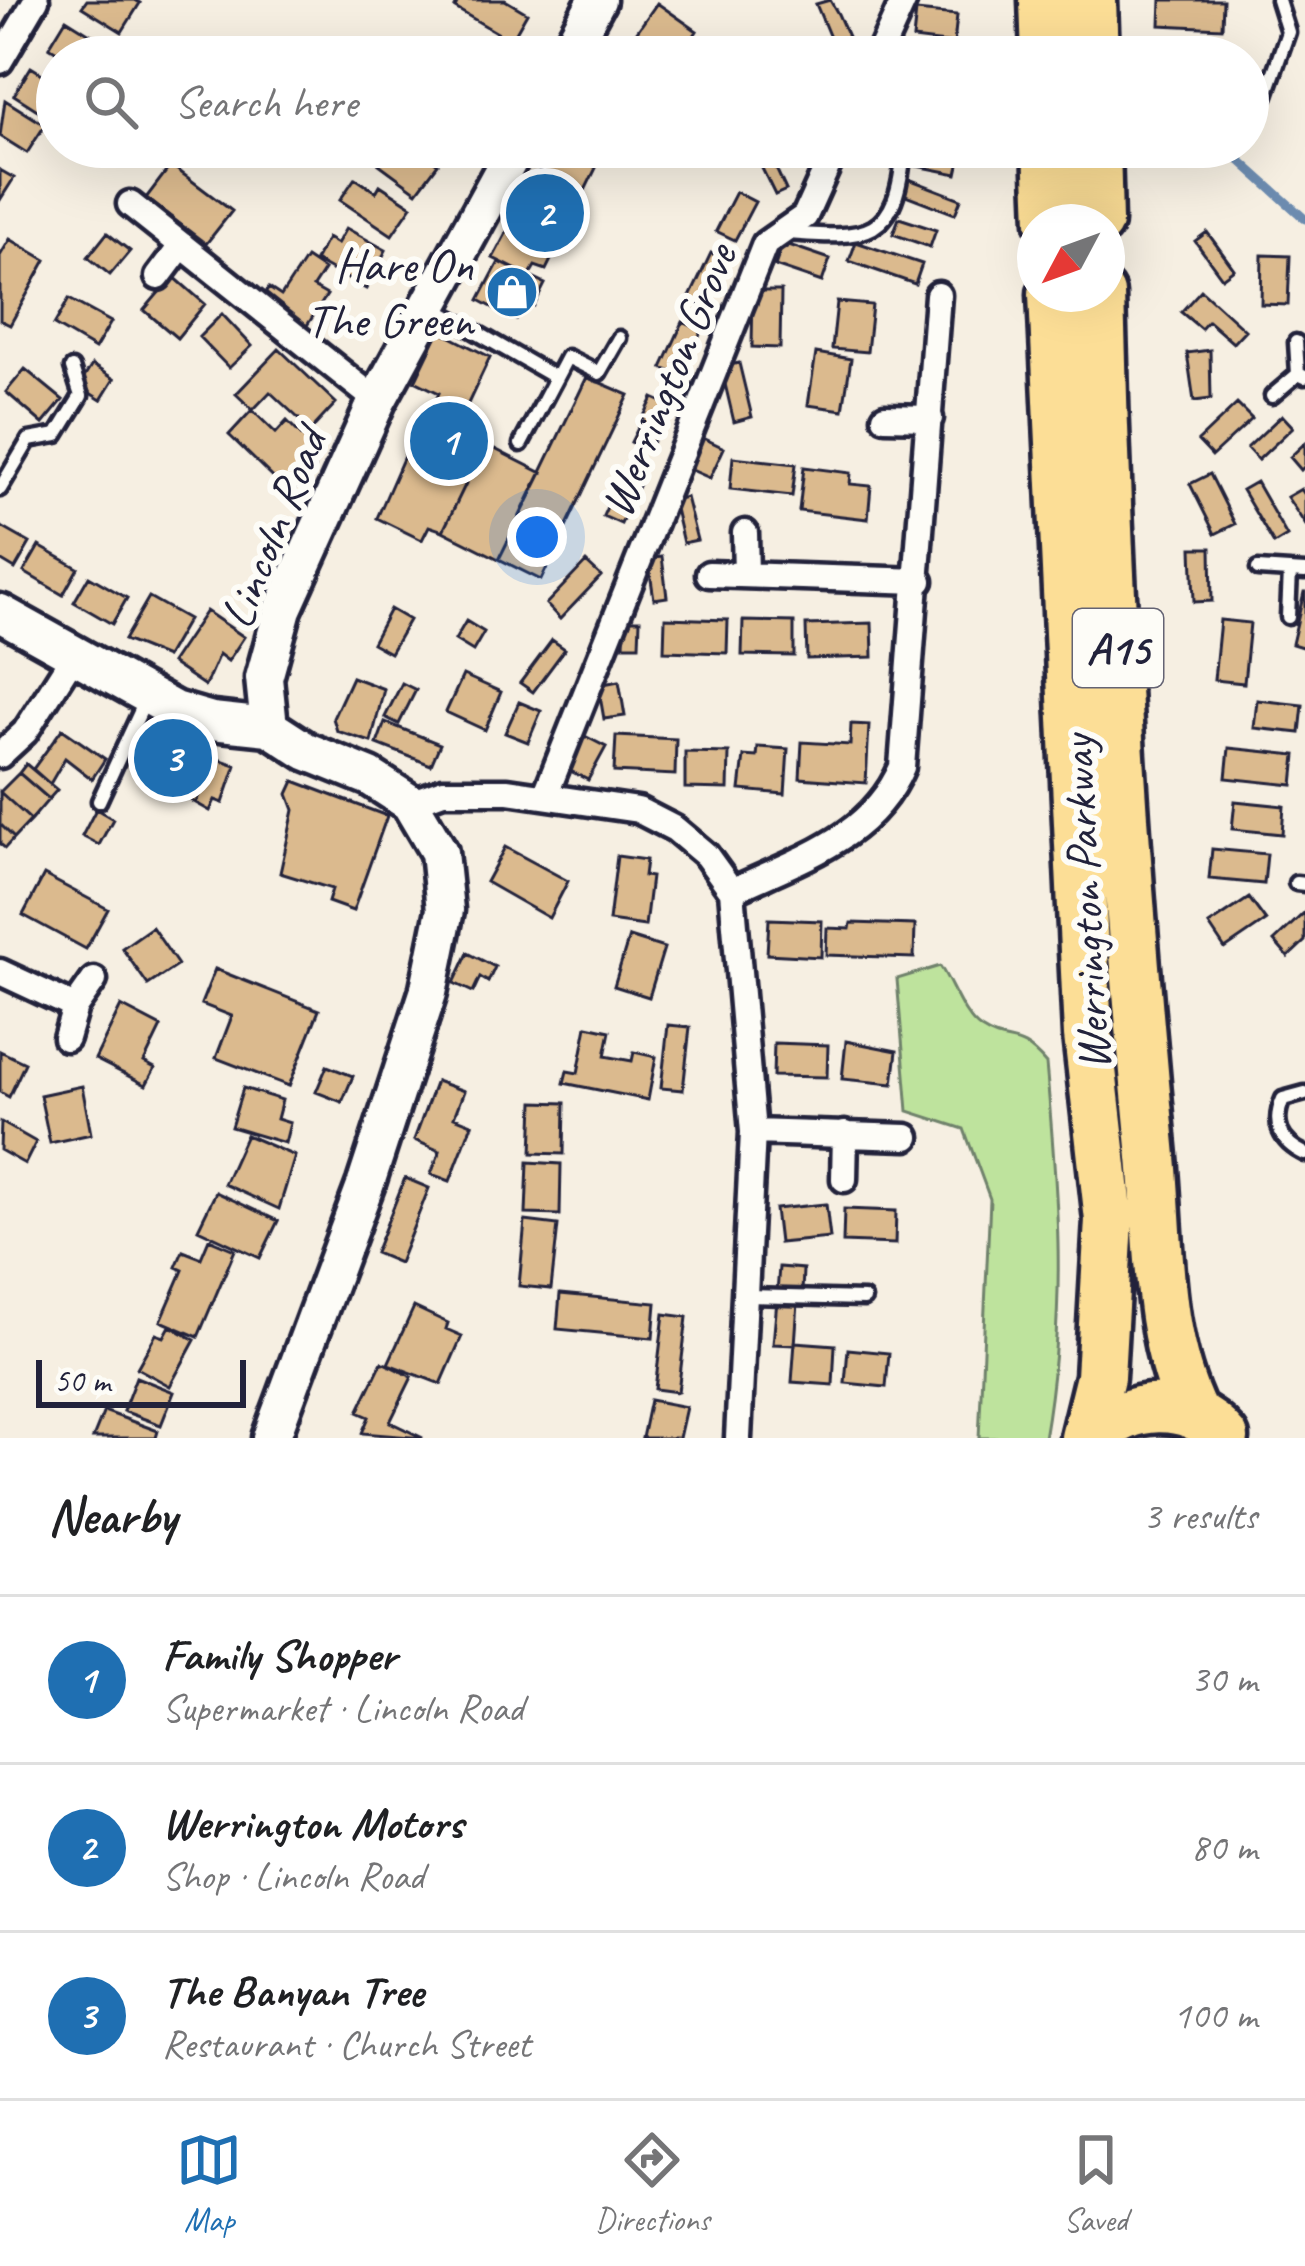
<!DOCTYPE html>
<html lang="en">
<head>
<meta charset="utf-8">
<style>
  body { margin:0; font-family:Caveat,sans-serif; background:#f2f2f2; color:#202124 }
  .compass { position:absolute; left:1017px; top:204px; width:108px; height:108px; border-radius:50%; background:#fff; box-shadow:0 12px 48px #0002; rotate:229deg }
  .scale { position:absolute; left:36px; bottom:30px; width:210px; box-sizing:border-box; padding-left:12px; border:6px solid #22223b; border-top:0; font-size:33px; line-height:42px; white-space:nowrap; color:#22223b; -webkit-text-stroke:9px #fdfcf7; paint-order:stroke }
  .you { position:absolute; left:537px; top:537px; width:42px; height:42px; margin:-30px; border:9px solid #fff; border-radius:50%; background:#1a73e8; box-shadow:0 0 0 18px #1a73e833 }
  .badge { display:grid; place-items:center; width:78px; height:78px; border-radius:50%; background:#1f6fb2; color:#fff; font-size:39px; font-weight:700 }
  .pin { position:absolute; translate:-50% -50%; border:6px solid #fff; box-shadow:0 3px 12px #0006 }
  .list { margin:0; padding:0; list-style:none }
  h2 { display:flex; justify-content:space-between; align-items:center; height:156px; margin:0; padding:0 48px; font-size:51px }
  h2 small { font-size:39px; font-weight:400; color:#757577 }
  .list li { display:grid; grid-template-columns:78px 1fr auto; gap:36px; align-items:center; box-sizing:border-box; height:168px; padding:0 48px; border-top:3px solid #e0e0e0 }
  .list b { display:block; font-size:45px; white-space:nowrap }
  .list p { margin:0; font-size:39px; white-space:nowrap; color:#757577 }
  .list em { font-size:39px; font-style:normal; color:#757577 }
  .icon { flex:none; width:66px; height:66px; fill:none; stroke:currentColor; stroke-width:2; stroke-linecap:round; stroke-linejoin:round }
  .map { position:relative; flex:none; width:1305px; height:1438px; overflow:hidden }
  .search { position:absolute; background:#fff; box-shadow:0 12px 48px #0002; left:36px; right:36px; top:36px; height:132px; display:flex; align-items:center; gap:30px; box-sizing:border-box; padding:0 42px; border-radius:66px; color:#757577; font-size:45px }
  .sheet { height:660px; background:#fff }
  nav { display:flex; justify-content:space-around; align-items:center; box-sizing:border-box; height:168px; border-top:3px solid #e0e0e0; background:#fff; font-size:33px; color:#757577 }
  nav a { display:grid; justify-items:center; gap:6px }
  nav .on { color:#1f6fb2 }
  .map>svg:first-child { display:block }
  .green { fill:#bee39d; stroke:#70826c; stroke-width:3 }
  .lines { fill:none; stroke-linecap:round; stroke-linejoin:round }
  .stream { stroke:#6c8baf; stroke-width:9 }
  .building { fill:#dbba8e; stroke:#22223b; stroke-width:3 }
  .lane-casing { stroke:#22223b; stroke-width:21 }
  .street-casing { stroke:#22223b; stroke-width:33 }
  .secondary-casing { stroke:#22223b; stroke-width:45 }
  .highway-casing { stroke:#22223b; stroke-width:57 }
  .lane { stroke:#fdfcf7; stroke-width:12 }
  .street { stroke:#fdfcf7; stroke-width:24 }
  .secondary { stroke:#fdfcf7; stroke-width:36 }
  .highway { stroke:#fcde96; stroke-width:48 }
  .labels { text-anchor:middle; stroke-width:12; stroke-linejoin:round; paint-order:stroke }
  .shield { fill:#fdfcf7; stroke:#646373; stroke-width:3 }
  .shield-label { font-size:45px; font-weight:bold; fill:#22223b }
  .poi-label { font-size:48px; fill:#22223b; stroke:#fdfcf7; text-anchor:end }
  .street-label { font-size:48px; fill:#22223b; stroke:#fdfcf7 }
</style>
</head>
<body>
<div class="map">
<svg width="1305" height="1438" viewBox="0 0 1305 1438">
  <rect width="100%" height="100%" fill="#f6efe2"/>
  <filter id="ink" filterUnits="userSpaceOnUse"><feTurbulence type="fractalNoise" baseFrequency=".00833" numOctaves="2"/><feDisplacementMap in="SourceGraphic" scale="24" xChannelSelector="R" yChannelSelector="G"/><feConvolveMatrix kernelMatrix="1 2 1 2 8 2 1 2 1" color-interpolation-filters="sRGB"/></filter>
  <g filter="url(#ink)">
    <path class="green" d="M940 966C953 985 962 1016 981 1029 1010 1048 1017 1030 1046 1064 1058 1196 1067 1306 1044 1438H979L990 1199 964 1129 908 1111 897 979Z"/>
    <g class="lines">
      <path class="stream" d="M1225 147 1305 219"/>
    </g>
    <path class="building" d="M87 0H135L140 3 122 32 82 7Z
      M459 0H505L527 13 511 41 455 8Z
      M830 0 838 14 857 57H838L816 4Z
      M1161 0H1223L1222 28 1160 25Z
      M657 3 697 31 688 45 679 38 666 57H634L624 50Z
      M916 11 957 15 954 44 913 39Z
      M66 19 106 44 97 57H65L49 47Z
      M462 45 479 57H454Z
      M31 67 57 83 53 120 14 95Z
      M5 100 45 125 27 153 0 136Z
      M393 147H416L438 164 417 192 379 164Z
      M552 147H571L596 168 546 270 535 266 529 276 493 258Z
      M905 147 947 152 948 147H963L957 174 902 163Z
      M767 149 786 190 775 195 755 154Z
      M171 165 232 211 206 244 146 198Z
      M0 170 14 178 0 200Z
      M901 176 961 199 955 214 895 191Z
      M355 178 376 192 380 185 412 206 392 235 340 200Z
      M736 192 755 202 735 240 716 231Z
      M899 218 936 230 930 247 893 234Z
      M346 228 386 250 366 289 315 261 327 238 337 244Z
      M1207 232 1234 269 1222 278 1195 241Z
      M107 233 130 251 110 275 88 257Z
      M10 239 46 260 10 325 0 320V256Z
      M856 242 922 264 915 284 849 261Z
      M783 243 830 259 822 282 775 266Z
      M711 253 729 262 707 308 689 299Z
      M1262 255 1290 256 1288 305 1261 304Z
      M306 258 324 270 313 287 327 295 304 330 260 301 269 288 281 296Z
      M499 262 545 284 534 306 526 302 516 320 479 300Z
      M173 276 205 304 177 338 144 310Z
      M1201 290 1245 330 1233 343 1208 321 1201 329 1181 312Z
      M753 291H781L780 348 752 347Z
      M69 299 111 322 95 349 54 325Z
      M837 302 872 305 867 352 832 349Z
      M222 314 252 346 229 368 199 337Z
      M683 322 702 330 681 376 662 368Z
      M439 331 490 357 457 427 429 415 439 393 415 381Z
      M279 349 336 403 311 430 270 392 253 410 236 394Z
      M1210 350 1211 399 1194 401 1187 353Z
      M816 353 851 359 843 410 808 405Z
      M739 363 752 417 734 422 721 367Z
      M92 365 114 379 101 400 79 386Z
      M25 369 63 400 43 424 6 392Z
      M587 377 629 395 541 580 499 559Z
      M653 398 671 406 648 451 631 442Z
      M1237 404 1252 419 1212 456 1198 441Z
      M252 410 276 433 287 421 315 449 306 460 314 468 290 494 229 435Z
      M422 413 485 444 472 471 412 438Z
      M1282 415 1293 427 1258 460 1247 448Z
      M699 436 724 448 710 478 685 467Z
      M412 438 472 471 443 531 429 526 422 540 377 518Z
      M1305 443V466L1301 470 1290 457Z
      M485 444 542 473 499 559 443 531Z
      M733 457 796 464 792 496 730 489Z
      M804 467 851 473 850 484 871 486 868 519 799 511Z
      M624 469 642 477 621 524 603 516Z
      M1210 474 1235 524 1215 534 1190 484Z
      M1256 482 1287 536 1274 544 1242 490Z
      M1301 489 1305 495V524L1287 497Z
      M686 497 697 540 683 543 673 500Z
      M0 526 30 543 15 569 0 560Z
      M39 546 78 568 63 595 24 572Z
      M1192 548H1211L1212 601 1194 602Z
      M662 557 667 597 654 599 648 559Z
      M586 562 601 576 560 619 546 604Z
      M89 576 127 598 112 624 74 602Z
      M1304 592H1305V648L1292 644Z
      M149 597 188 619 166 657 124 640Z
      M390 609 409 620 390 653 372 643Z
      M206 611 244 637 228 661 219 654 205 686 171 663Z
      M665 618 728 620 727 653 664 651Z
      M625 620H640L639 645H624Z
      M1220 620 1250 623 1244 683 1214 680Z
      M466 621 484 632 473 651 455 640Z
      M743 621 794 622V656L742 655Z
      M872 623 873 657 807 659 806 625Z
      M552 640 565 649 533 692 520 683Z
      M463 675 501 692 485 730 446 712Z
      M352 677 384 689 371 742 337 731 333 718Z
      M619 681 625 716 604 719 598 685Z
      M402 683 416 690 399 724 385 717Z
      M1257 700 1303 705 1300 733 1254 728Z
      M519 702 541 711 528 742 505 733Z
      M385 722 440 744 431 765 377 744Z
      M143 723 171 736 158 772 129 757Z
      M851 724 869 725 866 783 800 778 802 742 850 745Z
      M62 729 105 759 92 779 65 758 50 784 33 769Z
      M579 733 606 747 588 780 561 766Z
      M171 736 187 744 170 792 158 787 162 775 158 772Z
      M616 736 676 739 675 775 614 772Z
      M187 744 212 757 196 803 184 797 188 785 175 779Z
      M758 747 788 749 785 794 740 790 744 756 757 757Z
      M1229 748 1296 755 1293 785 1226 778Z
      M685 752 729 753 728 789 685 788Z
      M212 757 236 765 223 803 215 800 210 811 196 803Z
      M26 764 57 790 49 799 19 773Z
      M19 773 49 799 31 820 0 792Z
      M294 781 387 816 353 911 328 902 332 889 280 873 294 810 288 794Z
      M0 792 31 820 14 838 0 824Z
      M1235 801 1284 806 1282 834 1232 829Z
      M96 809 113 819 99 845 82 836Z
      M0 824 14 838 5 848 0 844Z
      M505 847 568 881 549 918 486 882Z
      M1212 849 1267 854 1264 884 1209 879Z
      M617 856 646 860 644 876 651 877 645 926 609 921Z
      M44 875 108 909 86 949 23 915Z
      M1249 898 1266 921 1225 949 1209 925Z
      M1305 912V941L1288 957 1274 941Z
      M769 919 822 921 821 957 767 954Z
      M851 923 915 925 914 958 826 955 827 928 850 929Z
      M152 927 178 965 148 985 122 948Z
      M629 937 664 948 649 997 614 986Z
      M468 953 495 967 488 982 480 977 473 992 454 983Z
      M215 969 319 1010 289 1086 216 1058 232 1016 201 1004Z
      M121 1006 161 1027 144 1062 155 1068 146 1085 95 1059Z
      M668 1025 690 1027 683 1090 661 1088Z
      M587 1026 610 1031 605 1056 632 1061 634 1052 656 1057 648 1100 564 1083 567 1071 578 1073Z
      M846 1041 897 1051 893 1084 842 1079Z
      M774 1043 828 1045 827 1077 773 1076Z
      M0 1051 25 1063 9 1097 0 1092Z
      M327 1066 353 1076 342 1102 316 1092Z
      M436 1081 464 1091 454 1117 472 1124 450 1181 431 1174 440 1151 414 1140Z
      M82 1086 91 1134 50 1143 40 1095Z
      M243 1088 282 1100 277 1119 290 1123 285 1143 231 1127Z
      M534 1102 565 1103 564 1154 532 1153Z
      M1 1122 36 1142 25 1164 0 1150Z
      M246 1135 295 1156 279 1209 224 1184Z
      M528 1162 561 1164 560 1215 526 1214Z
      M405 1178 429 1188 399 1263 375 1253Z
      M216 1192 278 1221 260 1258 198 1229Z
      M826 1204 830 1238 779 1243 775 1209Z
      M844 1209 896 1211 895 1244 843 1242Z
      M525 1221 558 1225 551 1289 519 1286Z
      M209 1239 235 1250 198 1337 161 1321 183 1270 176 1267 183 1251 201 1258Z
      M779 1267 803 1269 802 1294 777 1293Z
      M560 1294 656 1303 653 1338 557 1329Z
      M777 1300 798 1302 795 1345 773 1344Z
      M414 1307 448 1323 446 1329 462 1336 441 1384 388 1364Z
      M664 1314 687 1317 678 1392 655 1389Z
      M170 1326 195 1340 170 1386 137 1368 156 1334 164 1337Z
      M795 1342 835 1345 833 1385 792 1382Z
      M848 1349 889 1353 886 1387 845 1383Z
      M382 1362 412 1377 390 1422 423 1438 362 1433 369 1417 358 1412Z
      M136 1377 174 1392 161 1425 123 1411Z
      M650 1400 686 1407 679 1438H642Z
      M104 1411 158 1431 156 1438H93Z"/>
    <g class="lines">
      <g class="lane-casing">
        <path id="lane" d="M1248 81 1266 95 1288 32 1278 0
          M787 233C867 239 897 241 904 147
          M434 308 556 378
          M1296 342 1298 374
          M1272 396 1298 374 1305 377
          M521 444 567 357 599 373 619 338
          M0 489 29 440 57 435 81 396 72 368
          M1258 569 1305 572
          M1288 617 1290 571
          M99 801 147 697
          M1296 883 1305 884
          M1305 1093 1283 1099C1272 1124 1280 1142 1305 1154
          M746 1296 864 1299"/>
      </g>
      <g class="street-casing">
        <path id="street" d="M878 57 904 0
          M0 61 36 0
          M130 204 377 401
          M158 277 182 245
          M885 417 930 418
          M745 533 746 574
          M709 574 920 581
          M0 755 25 732 74 655
          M545 796 765 244 805 216 836 147
          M410 803 443 791H508L638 810 675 829 706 855 732 891 753 1132 738 1438
          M732 891C799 859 871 839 902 767L938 295
          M0 972 75 1007
          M66 1038 75 1007 94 980
          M753 1132 907 1137
          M844 1179 845 1134"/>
      </g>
      <g class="secondary-casing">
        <path id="secondary" d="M566 57 597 0
          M0 613 174 710 212 721 269 727 306 751 370 777 410 803 439 852 445 910 428 993 366 1183 271 1438
          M269 727 264 678 283 609 377 401 516 147"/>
      </g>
      <g class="highway-casing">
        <path id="highway" d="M1044 0 1046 57
          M1092 0 1094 57
          M1048 147 1051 222
          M1096 147 1098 222
          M1053 294 1088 1035 1109 1220 1100 1377 1085 1438
          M1100 294C1107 581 1124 871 1152 1157 1160 1243 1155 1336 1194 1415
          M1093 1438C1127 1400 1190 1397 1224 1438"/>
      </g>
      <use href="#lane" class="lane"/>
      <use href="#street" class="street"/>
      <use href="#secondary" class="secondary"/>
      <use href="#highway" class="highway"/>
    </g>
  </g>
  <defs>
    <g id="shop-disc" transform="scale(2.7)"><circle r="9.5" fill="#1f6fb2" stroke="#fdfcf7"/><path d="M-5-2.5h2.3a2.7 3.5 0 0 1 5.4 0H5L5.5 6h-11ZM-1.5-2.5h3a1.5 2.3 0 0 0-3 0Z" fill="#fff"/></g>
  </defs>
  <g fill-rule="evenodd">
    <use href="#shop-disc" x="512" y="292"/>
  </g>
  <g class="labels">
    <rect class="shield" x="1073" y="609" width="90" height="78" rx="9"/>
    <g class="shield-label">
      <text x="1118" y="664">A15</text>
    </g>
    <g class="poi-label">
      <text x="473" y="281">Hare On<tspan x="473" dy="55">The Green</tspan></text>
    </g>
    <g class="street-label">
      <text transform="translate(667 380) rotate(-68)" y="17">Werrington Grove</text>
      <text transform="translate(272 528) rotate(-68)" y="17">Lincoln Road</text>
      <text transform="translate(1084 903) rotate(-93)" y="17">Werrington Parkway</text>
    </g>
  </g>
</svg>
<svg class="compass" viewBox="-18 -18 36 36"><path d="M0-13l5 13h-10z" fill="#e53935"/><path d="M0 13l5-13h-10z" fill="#757577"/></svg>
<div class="scale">50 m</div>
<div class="you"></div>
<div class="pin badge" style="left:449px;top:441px">1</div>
<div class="pin badge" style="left:545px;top:213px">2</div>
<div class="pin badge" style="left:173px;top:758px">3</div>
<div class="search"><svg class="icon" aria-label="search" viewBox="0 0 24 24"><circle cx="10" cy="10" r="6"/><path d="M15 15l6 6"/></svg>Search here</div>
</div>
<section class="sheet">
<h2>Nearby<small>3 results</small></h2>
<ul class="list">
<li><span class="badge">1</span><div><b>Family Shopper</b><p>Supermarket · Lincoln Road</p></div><em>30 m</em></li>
<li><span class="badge">2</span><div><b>Werrington Motors</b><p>Shop · Lincoln Road</p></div><em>80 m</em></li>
<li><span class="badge">3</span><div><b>The Banyan Tree</b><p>Restaurant · Church Street</p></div><em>100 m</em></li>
</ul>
</section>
<nav>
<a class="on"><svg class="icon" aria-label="map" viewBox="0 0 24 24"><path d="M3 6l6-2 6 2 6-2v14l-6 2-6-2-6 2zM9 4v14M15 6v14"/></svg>Map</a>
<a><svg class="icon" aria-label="directions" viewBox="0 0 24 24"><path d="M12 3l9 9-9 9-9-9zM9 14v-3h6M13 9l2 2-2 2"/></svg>Directions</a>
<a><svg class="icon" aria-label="saved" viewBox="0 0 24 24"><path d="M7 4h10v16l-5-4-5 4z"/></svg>Saved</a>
</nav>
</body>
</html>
